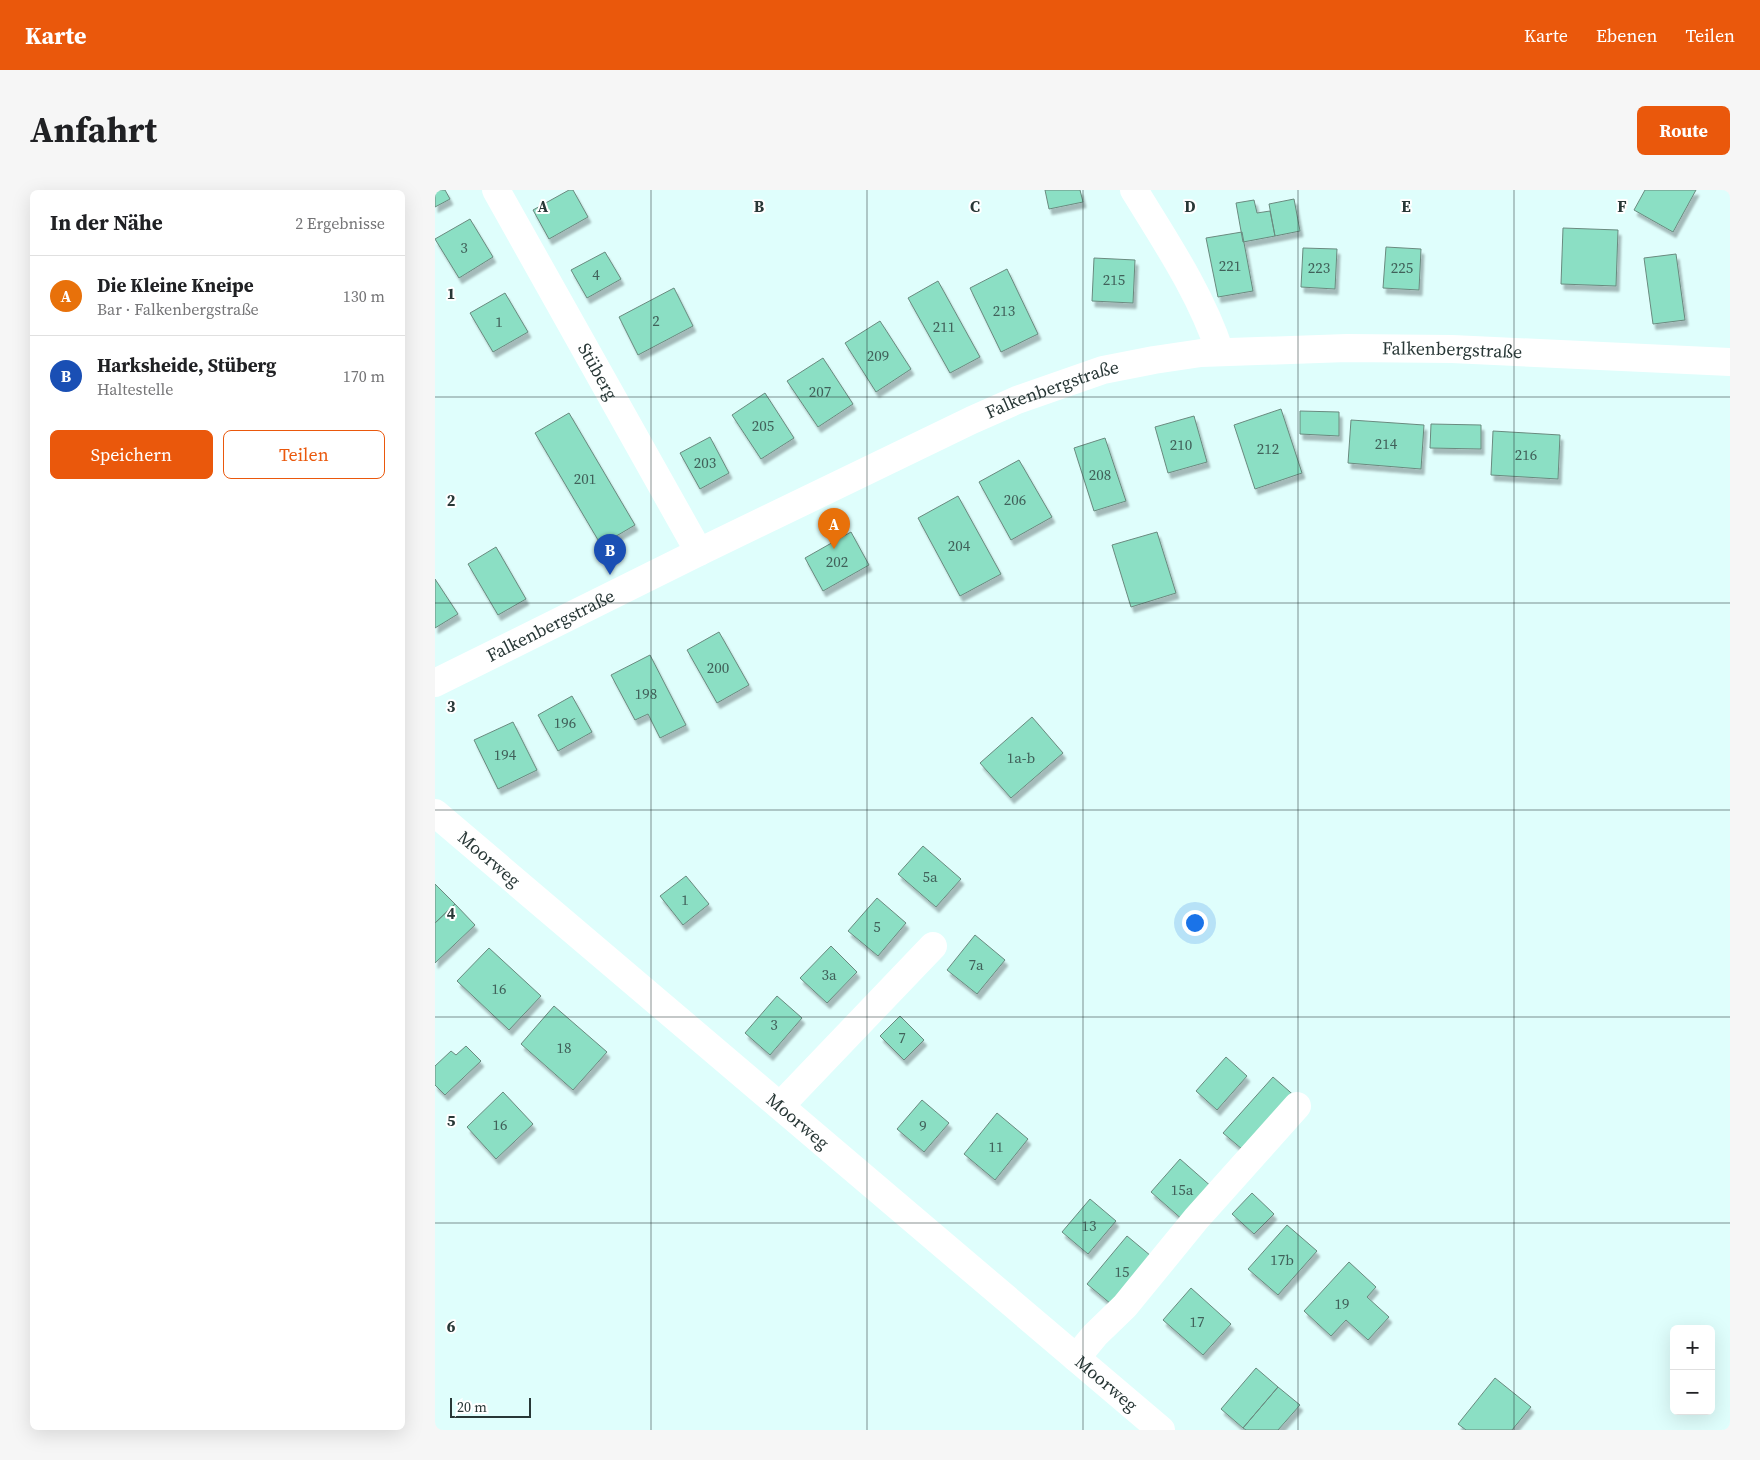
<!DOCTYPE html>
<html lang="de">
<head>
<meta charset="utf-8">
<style>
  body { margin:0; font-family:"Source Serif 4",serif; background:#f6f6f6; color:#202124 }
  .controls { position:absolute; right:15px; bottom:15px; display:grid; overflow:hidden; border-radius:8px; box-shadow:0 5px 20px #0002 }
  .controls button { width:45px; height:45px; display:grid; place-items:center; padding:0; border:0; border-bottom:1px solid #e0e0e0; background:#fff; color:#202124; font:25px sans-serif }
  .scale { position:absolute; left:15px; bottom:12px; width:81px; box-sizing:border-box; padding-left:5px; border:2px solid #283736; border-top:0; font-size:14px; line-height:18px; white-space:nowrap; color:#283736; -webkit-text-stroke:4px #fff; paint-order:stroke }
  .you { position:absolute; left:759px; top:732px; width:18px; height:18px; margin:-12px; border:4px solid #fff; border-radius:50%; background:#1a73e8; box-shadow:0 0 0 8px #1a73e833 }
  .badge { display:grid; place-items:center; width:32px; height:32px; border-radius:50%; background:#ea580c; color:#fff; font-size:16px; font-weight:700 }
  .pin { position:absolute; translate:-50% -41px; filter:drop-shadow(0 1px 2px #0008) }
  .pin::after { content:''; position:absolute; top:26px; width:18px; height:15px; background:inherit; clip-path:polygon(0 0,100% 0,50% 100%) }
  .list { margin:0; padding:0; list-style:none }
  h2 { display:flex; justify-content:space-between; align-items:center; height:65px; margin:0; padding:0 20px; font-size:21px }
  h2 small { font-size:16px; font-weight:400; color:#757577 }
  .list li { display:grid; grid-template-columns:32px 1fr auto; gap:15px; align-items:center; box-sizing:border-box; height:80px; padding:0 20px; border-top:1px solid #e0e0e0 }
  .list b { display:block; font-size:19px; white-space:nowrap }
  .list p { margin:0; font-size:16px; white-space:nowrap; color:#757577 }
  .list em { font-size:16px; font-style:normal; color:#757577 }
  .actions { display:flex; gap:10px; padding:15px 20px }
  .actions a { flex:1; padding:11px 0; border:1px solid #ea580c; border-radius:8px; text-align:center; font-size:18px; color:#ea580c }
  .actions .main { background:#ea580c; color:#fff }
  .map { position:relative; flex:none; width:1295px; height:1240px; overflow:hidden; border-radius:8px }
  header { display:flex; align-items:center; gap:30px; box-sizing:border-box; height:70px; padding:0 25px; background:#ea580c; color:#fff }
  header strong { font-size:24px }
  nav { display:flex; gap:28px; margin-inline-start:auto; font-size:18px }
  .intro { display:flex; align-items:center; justify-content:space-between; box-sizing:border-box; height:120px; padding:0 30px }
  h1 { margin:0; font-size:35px }
  .button { padding:12px 22px; border-radius:8px; background:#ea580c; color:#fff; font-size:18px; font-weight:700 }
  main { display:flex; gap:30px; padding:0 30px }
  aside { flex:1; background:#fff; border-radius:8px; box-shadow:0 5px 20px #0002 }
  .map>svg:first-child { display:block }
  .building { fill:#8bdfc4; stroke:#6a8a7f; filter:url(#shadow) }
  .lines { fill:none; stroke-linecap:round; stroke-linejoin:round }
  .minor { stroke:#fff; stroke-width:28 }
  .grid { fill:none; stroke:#283736; stroke-width:1; stroke-opacity:0.55 }
  .labels { text-anchor:middle; stroke-width:4; stroke-linejoin:round; paint-order:stroke }
  .number-label { font-size:15px; fill:#41615a }
  .street-label { font-size:18px; fill:#283736; stroke:#fff }
  .grid-label { font-size:16px; text-anchor:middle; font-weight:bold; fill:#283736; stroke:#fff; stroke-width:4; stroke-linejoin:round; paint-order:stroke }
</style>
</head>
<body>
<header>
<strong>Karte</strong>
<nav><a>Karte</a><a>Ebenen</a><a>Teilen</a></nav>
</header>
<div class="intro"><h1>Anfahrt</h1><a class="button">Route</a></div>
<main>
<aside>
<h2>In der Nähe<small>2 Ergebnisse</small></h2>
<ul class="list">
<li><span class="badge" style="background:#e8710a">A</span><div><b>Die Kleine Kneipe</b><p>Bar · Falkenbergstraße</p></div><em>130 m</em></li>
<li><span class="badge" style="background:#1a4fb4">B</span><div><b>Harksheide, Stüberg</b><p>Haltestelle</p></div><em>170 m</em></li>
</ul>
<div class="actions"><a class="main">Speichern</a><a>Teilen</a></div>
</aside>
<div class="map">
<svg width="1295" height="1240" viewBox="0 0 1295 1240">
  <defs>
    <filter id="shadow"><feDropShadow dx="3" dy="5.5" stdDeviation="1" flood-color="#0004"/></filter>
  </defs>
  <rect width="100%" height="100%" fill="#dffefc"/>
  <path class="building" d="M0 0H10L15 9 0 17Z
    M134 0H138L153 27 114 49 98 20Z
    M610 0H645L648 12 614 19Z
    M1210 0H1261L1238 42 1199 20Z
    M859 9 865 41 840 46 834 14Z
    M819 10 822 23 835 21 840 46 808 52 801 13Z
    M35 29 58 67 24 88 0 49Z
    M1128 38 1183 40 1181 96 1126 94Z
    M807 42 818 101 783 107 771 48Z
    M951 57 986 59 984 100 948 98Z
    M868 58 902 59 900 99 866 97Z
    M170 62 186 89 152 108 136 80Z
    M1241 64 1250 130 1218 134 1209 68Z
    M659 68 700 70 698 113 657 111Z
    M572 79 603 144 566 162 535 98Z
    M503 91 545 167 515 183 473 108Z
    M239 98 258 136 203 165 184 127Z
    M70 103 93 142 58 162 35 123Z
    M445 131 476 179 441 202 410 153Z
    M388 168 418 214 383 237 352 191Z
    M330 203 359 248 326 269 297 225Z
    M846 219 867 283 820 299 799 235Z
    M865 221 904 222V246L865 244Z
    M134 223 200 335 166 355 100 243Z
    M759 226 772 272 733 283 720 237Z
    M916 230 989 235 986 279 913 273Z
    M996 234 1046 235V259L995 258Z
    M1058 241 1125 245 1123 289 1056 285Z
    M275 247 294 283 265 299 245 263Z
    M670 248 691 311 659 321 639 258Z
    M584 270 617 327 576 350 544 292Z
    M523 306 566 384 525 406 483 328Z
    M416 342 434 375 388 401 370 368Z
    M722 342 741 403 696 417 677 355Z
    M61 357 91 409 63 425 33 374Z
    M0 389 23 424 0 438Z
    M284 442 314 495 282 513 252 460Z
    M215 465 251 535 225 548 213 524 200 530 176 485Z
    M137 506 157 542 123 561 103 525Z
    M597 527 628 563 576 608 545 573Z
    M78 532 102 580 63 599 39 550Z
    M488 656 526 689 501 717 463 684Z
    M251 686 274 714 248 735 225 706Z
    M0 694 20 714 0 733Z
    M442 708 471 733 443 766 413 741Z
    M20 714 40 735 0 773V733Z
    M540 745 570 770 542 804 512 780Z
    M396 756 422 782 392 813 365 788Z
    M54 758 106 806 74 840 22 791Z
    M342 806 367 828 335 865 310 843Z
    M119 816 172 862 138 900 86 854Z
    M465 826 489 850 469 870 445 846Z
    M31 856 46 871 10 905 0 895V876L16 861 21 865Z
    M791 867 812 886 782 920 761 901Z
    M838 887 863 909 814 965 788 943Z
    M68 902 98 934 61 969 32 937Z
    M487 910 514 933 489 962 462 939Z
    M562 923 593 949 560 990 529 964Z
    M745 969 778 998 749 1031 716 1002Z
    M817 1003 839 1024 819 1044 797 1024Z
    M655 1009 681 1031 653 1064 627 1042Z
    M852 1035 882 1061 843 1105 813 1079Z
    M692 1046 722 1071 682 1119 652 1094Z
    M914 1072 941 1097 932 1107 954 1127 933 1150 911 1130 896 1146 869 1121Z
    M756 1098 796 1134 768 1165 728 1130Z
    M821 1178 843 1197 808 1238 786 1219Z
    M1060 1188 1096 1217 1077 1240H1031L1023 1234Z
    M843 1197 865 1215 843 1240H811L808 1238Z"/>
  <g class="lines">
    <g class="minor">
      <path id="s1" d="M61 0 264 362"/>
      <path d="M699 0C731 52 766 104 785 162"/>
      <path id="s2" d="M0 493 264 362 537 230 582 210 668 180 719 170 766 163 912 158 1017 159 1295 172"/>
      <path id="s3" d="M0 623 726 1240"/>
      <path d="M345 916 498 756"/>
      <path d="M641 1168 660 1145 690 1116 761 1029 862 916"/>
    </g>
  </g>
  <path class="grid" d="M216 0V1240M432 0V1240M648 0V1240M863 0V1240M1079 0V1240M0 207H1295M0 413H1295M0 620H1295M0 827H1295M0 1033H1295"/>
  <g class="labels">
    <g class="number-label">
      <text x="29" y="63">3</text>
      <text x="795" y="81">221</text>
      <text x="884" y="83">223</text>
      <text x="967" y="83">225</text>
      <text x="161" y="90">4</text>
      <text x="679" y="95">215</text>
      <text x="569" y="126">213</text>
      <text x="221" y="136">2</text>
      <text x="64" y="137">1</text>
      <text x="509" y="142">211</text>
      <text x="443" y="171">209</text>
      <text x="385" y="207">207</text>
      <text x="328" y="241">205</text>
      <text x="951" y="259">214</text>
      <text x="746" y="260">210</text>
      <text x="833" y="264">212</text>
      <text x="1091" y="270">216</text>
      <text x="270" y="278">203</text>
      <text x="665" y="290">208</text>
      <text x="150" y="294">201</text>
      <text x="580" y="315">206</text>
      <text x="524" y="361">204</text>
      <text x="402" y="377">202</text>
      <text x="283" y="483">200</text>
      <text x="211" y="509">198</text>
      <text x="130" y="538">196</text>
      <text x="70" y="570">194</text>
      <text x="586" y="573">1a-b</text>
      <text x="495" y="692">5a</text>
      <text x="250" y="715">1</text>
      <text x="442" y="742">5</text>
      <text x="541" y="780">7a</text>
      <text x="394" y="790">3a</text>
      <text x="64" y="804">16</text>
      <text x="339" y="840">3</text>
      <text x="467" y="853">7</text>
      <text x="129" y="863">18</text>
      <text x="65" y="940">16</text>
      <text x="488" y="941">9</text>
      <text x="561" y="962">11</text>
      <text x="747" y="1005">15a</text>
      <text x="654" y="1041">13</text>
      <text x="847" y="1075">17b</text>
      <text x="687" y="1087">15</text>
      <text x="907" y="1119">19</text>
      <text x="762" y="1137">17</text>
    </g>
    <g class="street-label">
      <text dy="6" stroke="none"><textPath href="#s2" startOffset="1089">Falkenbergstraße</textPath></text>
      <text dy="6" stroke="none"><textPath href="#s1" startOffset="208">Stüberg</textPath></text>
      <text dy="6" stroke="none"><textPath href="#s2" startOffset="684">Falkenbergstraße</textPath></text>
      <text dy="6" stroke="none"><textPath href="#s2" startOffset="129">Falkenbergstraße</textPath></text>
      <text dy="6" stroke="none"><textPath href="#s3" startOffset="71">Moorweg</textPath></text>
      <text dy="6" stroke="none"><textPath href="#s3" startOffset="476">Moorweg</textPath></text>
      <text dy="6" stroke="none"><textPath href="#s3" startOffset="881">Moorweg</textPath></text>
    </g>
  </g>
  <g class="grid-label">
    <text x="108" y="22">A</text>
    <text x="324" y="22">B</text>
    <text x="540" y="22">C</text>
    <text x="755" y="22">D</text>
    <text x="971" y="22">E</text>
    <text x="1187" y="22">F</text>
    <text x="16" y="109">1</text>
    <text x="16" y="316">2</text>
    <text x="16" y="522">3</text>
    <text x="16" y="729">4</text>
    <text x="16" y="936">5</text>
    <text x="16" y="1142">6</text>
  </g>
</svg>
<div class="controls">
<button>+</button>
<button>−</button>
</div>
<div class="scale">20 m</div>
<div class="you"></div>
<div class="pin badge" style="left:399px;top:359px;background:#e8710a">A</div>
<div class="pin badge" style="left:175px;top:385px;background:#1a4fb4">B</div>
</div>
</main>
</body>
</html>
